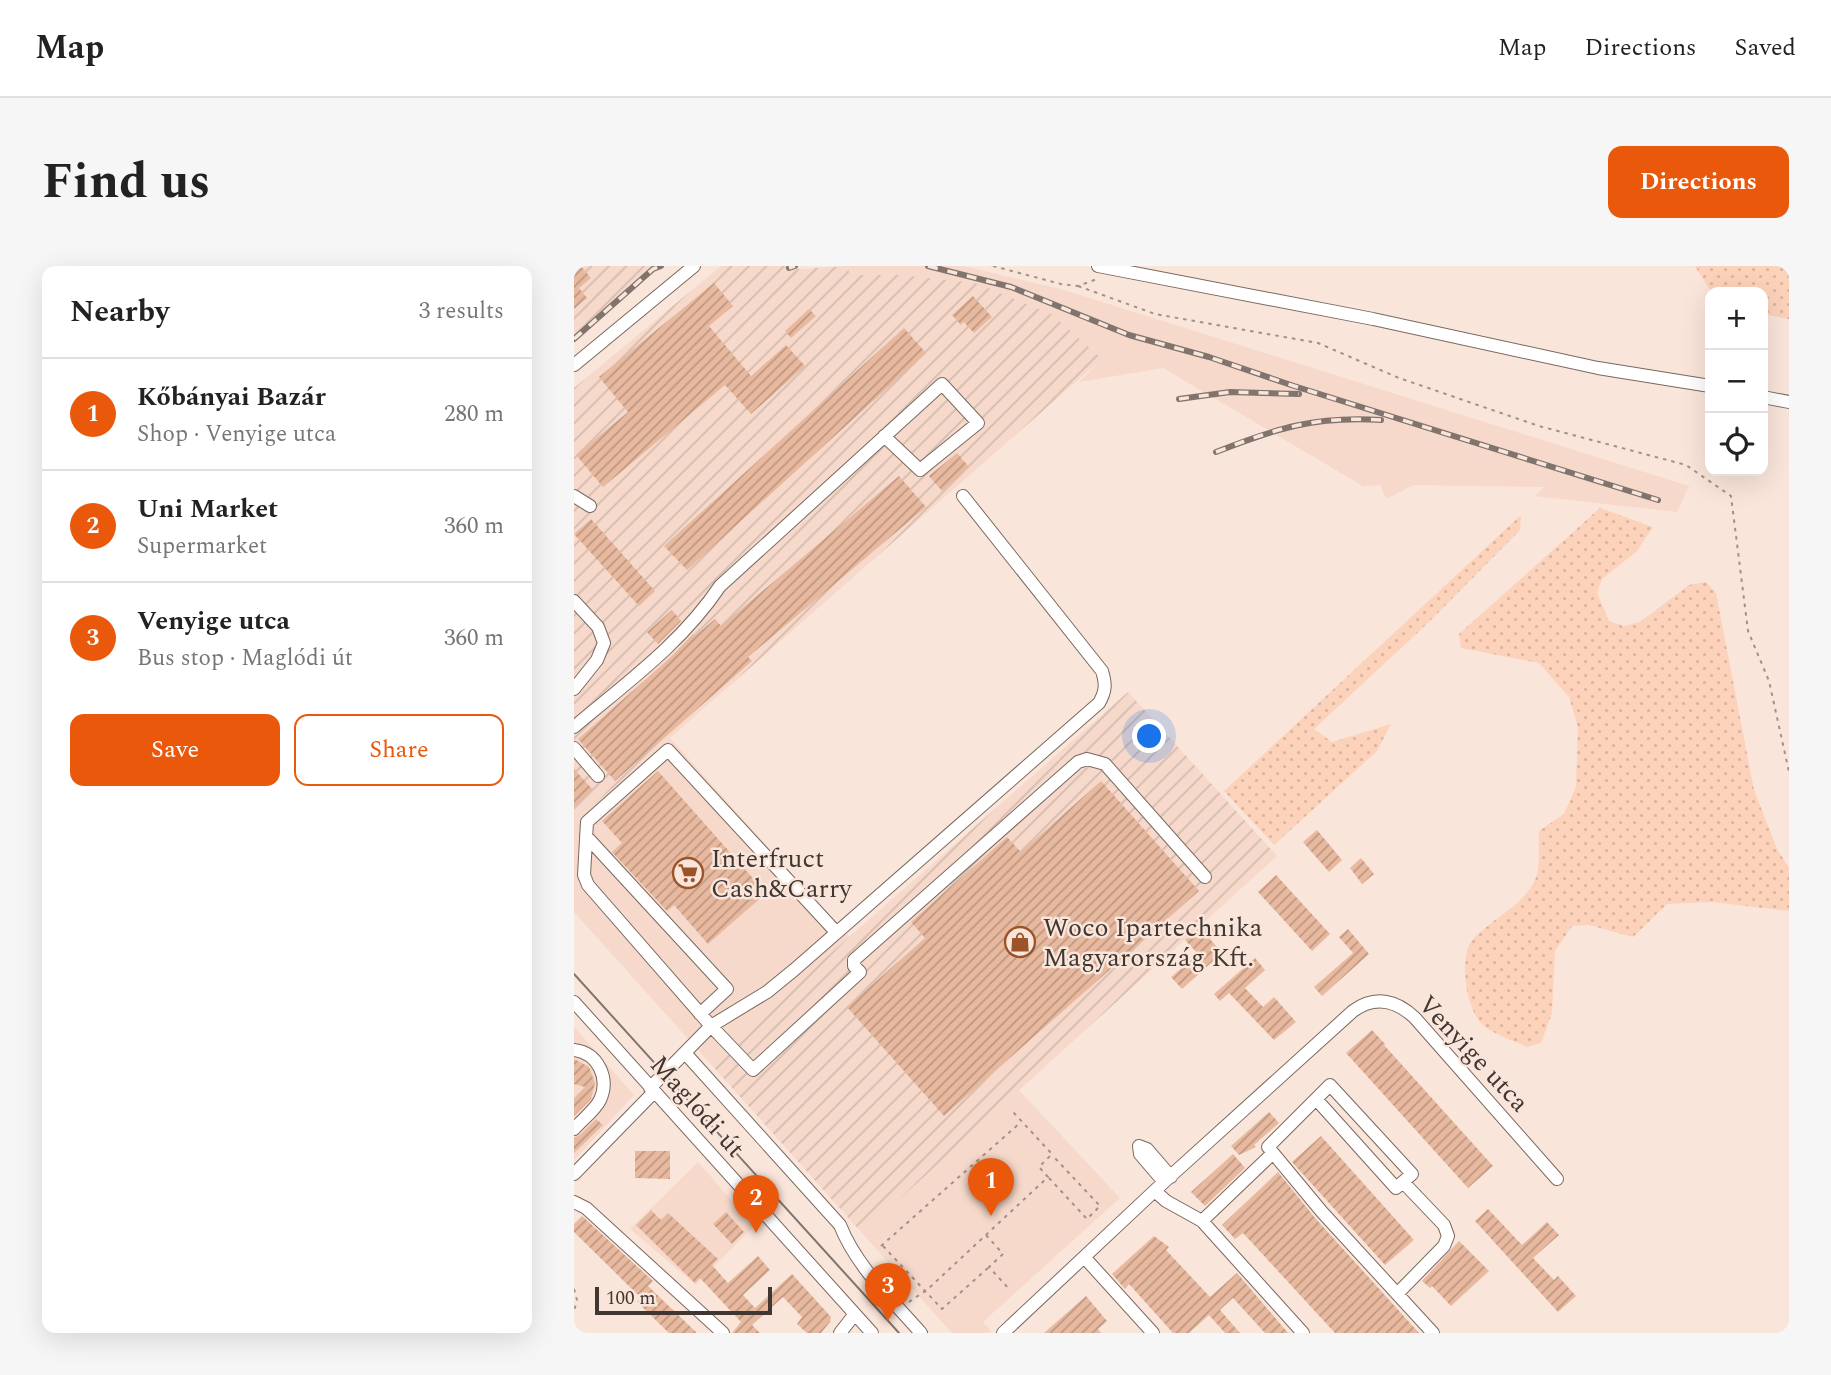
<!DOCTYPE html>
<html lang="en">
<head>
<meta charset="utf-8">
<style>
  body { margin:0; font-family:Spectral,serif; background:#f6f6f6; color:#222 }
  .controls { position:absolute; right:21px; top:21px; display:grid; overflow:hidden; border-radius:14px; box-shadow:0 7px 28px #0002 }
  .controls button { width:63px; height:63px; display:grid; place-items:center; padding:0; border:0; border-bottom:2px solid #e0e0e0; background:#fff; color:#222; font:35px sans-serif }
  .scale { position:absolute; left:21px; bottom:18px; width:177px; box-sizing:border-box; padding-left:7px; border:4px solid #403733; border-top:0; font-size:19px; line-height:24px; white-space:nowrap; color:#403733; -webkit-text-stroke:5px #fae5da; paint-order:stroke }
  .you { position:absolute; left:576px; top:471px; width:24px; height:24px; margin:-18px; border:5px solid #fff; border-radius:50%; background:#1a73e8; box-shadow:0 0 0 10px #1a73e833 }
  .badge { display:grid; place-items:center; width:46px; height:46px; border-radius:50%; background:#ea580c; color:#fff; font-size:23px; font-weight:700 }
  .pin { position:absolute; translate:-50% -58px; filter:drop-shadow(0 2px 4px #0008) }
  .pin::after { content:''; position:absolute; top:37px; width:24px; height:21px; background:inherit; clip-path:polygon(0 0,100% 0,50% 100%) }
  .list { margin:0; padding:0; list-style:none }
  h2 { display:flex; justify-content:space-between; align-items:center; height:91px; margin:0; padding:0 28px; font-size:30px }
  h2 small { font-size:23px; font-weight:400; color:#767676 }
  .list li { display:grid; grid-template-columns:46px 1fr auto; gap:21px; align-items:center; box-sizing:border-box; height:112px; padding:0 28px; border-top:2px solid #e0e0e0 }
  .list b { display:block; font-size:26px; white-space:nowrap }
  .list p { margin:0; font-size:23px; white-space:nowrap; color:#767676 }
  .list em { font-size:23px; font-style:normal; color:#767676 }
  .actions { display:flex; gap:14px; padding:21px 28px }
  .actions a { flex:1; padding:16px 0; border:2px solid #ea580c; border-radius:14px; text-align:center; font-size:24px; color:#ea580c }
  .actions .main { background:#ea580c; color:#fff }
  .icon { flex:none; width:38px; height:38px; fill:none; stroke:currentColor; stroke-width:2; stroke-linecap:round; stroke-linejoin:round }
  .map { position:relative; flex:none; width:1215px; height:1067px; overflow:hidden; border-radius:14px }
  header { display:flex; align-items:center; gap:42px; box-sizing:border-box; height:98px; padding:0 35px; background:#fff; border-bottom:2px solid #e0e0e0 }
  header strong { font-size:33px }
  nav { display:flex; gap:38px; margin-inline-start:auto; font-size:24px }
  .intro { display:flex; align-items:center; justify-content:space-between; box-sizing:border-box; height:168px; padding:0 42px }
  h1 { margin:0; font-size:49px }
  .button { padding:18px 32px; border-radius:14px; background:#ea580c; color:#fff; font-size:24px; font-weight:700 }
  main { display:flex; gap:42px; padding:0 42px }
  aside { flex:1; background:#fff; border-radius:14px; box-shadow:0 7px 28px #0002 }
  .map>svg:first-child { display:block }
  .built { fill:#f6d9ca }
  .industrial { fill:url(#industrial-furrows) }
  .grass { fill:url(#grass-dots) }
  .building { fill:url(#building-hatch) }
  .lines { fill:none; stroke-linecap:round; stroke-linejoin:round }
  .minor-casing { stroke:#7a685f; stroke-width:14 }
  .path { stroke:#a09189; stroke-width:2; stroke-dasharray:3.5 5; stroke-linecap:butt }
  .minor { stroke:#fff; stroke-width:12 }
  .tram { stroke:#81746e; stroke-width:2 }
  .rail-casing { stroke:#81746e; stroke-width:6 }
  .rail { stroke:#fae5da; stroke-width:3.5; stroke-dasharray:10; stroke-linecap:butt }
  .labels { text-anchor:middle; stroke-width:5; stroke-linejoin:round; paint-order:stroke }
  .poi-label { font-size:26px; fill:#403733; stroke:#fae5da; text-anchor:start }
  .street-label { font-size:26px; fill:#403733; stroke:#fae5da }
</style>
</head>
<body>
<header>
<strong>Map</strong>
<nav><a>Map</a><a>Directions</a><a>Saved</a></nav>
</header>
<div class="intro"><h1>Find us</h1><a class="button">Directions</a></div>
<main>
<aside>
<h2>Nearby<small>3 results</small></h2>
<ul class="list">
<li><span class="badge">1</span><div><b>Kőbányai Bazár</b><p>Shop · Venyige utca</p></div><em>280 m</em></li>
<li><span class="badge">2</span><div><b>Uni Market</b><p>Supermarket</p></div><em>360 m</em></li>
<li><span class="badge">3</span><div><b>Venyige utca</b><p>Bus stop · Maglódi út</p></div><em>360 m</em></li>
</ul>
<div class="actions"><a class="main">Save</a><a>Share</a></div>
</aside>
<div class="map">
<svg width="1215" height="1067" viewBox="0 0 1215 1067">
  <defs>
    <pattern id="industrial-furrows" width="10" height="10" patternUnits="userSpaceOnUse" patternTransform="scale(1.75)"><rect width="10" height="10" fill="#f6d9ca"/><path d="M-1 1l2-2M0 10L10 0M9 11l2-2" fill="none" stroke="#d4bbae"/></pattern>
    <pattern id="grass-dots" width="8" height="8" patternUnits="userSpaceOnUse" patternTransform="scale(1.75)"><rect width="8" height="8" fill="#fcd2bb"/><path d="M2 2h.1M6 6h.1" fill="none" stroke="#d9b5a1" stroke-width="1.8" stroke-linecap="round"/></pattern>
    <pattern id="building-hatch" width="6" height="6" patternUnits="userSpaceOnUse" patternTransform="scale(1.75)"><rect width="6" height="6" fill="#e8b99f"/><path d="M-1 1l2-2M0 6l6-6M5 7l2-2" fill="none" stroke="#bd9782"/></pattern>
  </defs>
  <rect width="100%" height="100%" fill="#fae5da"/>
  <path class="built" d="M273 0H389L490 24 1115 220 1103 246 961 230 970 221 840 219 812 233 806 219 789 220 589 102 505 116 528 93 325 9H275Z
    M96 472 275 671 134 795 0 646V556Z
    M0 761 60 829 0 894Z
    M444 823 546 932 409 1056 417 1065 414 1067H378L288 967Z
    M124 896 180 960 122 1019 56 963Z"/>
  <path class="industrial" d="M0 0H87L79 4 0 71Z
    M147 0H211L226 3 273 0 276 9H325L401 17 477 48 528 93 0 556V122Z
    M554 426 703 590 288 967 134 795Z"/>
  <path class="grass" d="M1121 0H1215V53L1189 48V26H1137Z
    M1026 242 1079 261 1063 285 1028 313 1023 327 1035 355 1050 360 1066 356 1115 319 1132 316 1142 327 1180 524 1203 583 1215 602V645L1138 636 1093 638 1059 671 1015 659 998 660 981 685 978 747 967 777 953 781C940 774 920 769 909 759 892 745 884 691 899 673 917 653 950 639 961 614 967 601 964 580 965 565L990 548 1002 521 1004 461 995 431 965 397 887 382 885 368Z
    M947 249 946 264 854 357 740 463 758 476 817 458 803 485 700 579 650 525Z"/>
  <path class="building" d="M0 0H7L17 12 5 22 13 32 0 43Z
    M140 17 159 40 135 60 177 110 212 79 231 100 177 148 151 119 29 221 2 189 54 146 25 111Z
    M399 30 418 51 400 67 390 56 387 59 378 49Z
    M235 43 242 50 217 72 211 65Z
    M330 62 352 87 113 304 90 280Z
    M383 187 395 201 368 225 355 210Z
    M325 210 352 241 174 391 178 395 41 515 4 473 96 392 119 368 121 370 141 353 147 360Z
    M17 253 81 325 65 340 0 268Z
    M98 344 107 355 84 378 73 366Z
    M0 503 19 524 0 541Z
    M84 505 192 627 134 678 100 639 93 645 38 586 48 577 28 555Z
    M527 515 625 625 370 850 273 741 351 672 337 656 433 571 447 586Z
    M743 564 768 594 755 606 729 576Z
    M787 592 800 608 788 618 776 602Z
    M702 609 756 668 738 685 684 626Z
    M633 655 643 667 636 673 648 687 608 723 597 711 624 688 611 674Z
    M774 663 795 688 748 730 740 721 779 687 765 671Z
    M681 692 691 704 671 722 689 741 700 731 722 756 700 774 655 727 646 735 640 728Z
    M798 764 811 778 810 779 919 900 894 922 772 787Z
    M0 793 15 801 21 817 17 833 0 850V832L11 821 0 818Z
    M695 846 705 857 680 879 682 881 665 889 657 880Z
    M22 853 29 859 0 887V872L6 869Z
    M747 870 840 974 811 999 718 896Z
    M61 885H96V913L61 912Z
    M659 888 671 902 631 940 617 926Z
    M704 906 741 952 845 1067H761L669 967 661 973 648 959Z
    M914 943 948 979 973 956 985 969 959 992 980 1014 984 1010 1002 1030 984 1046 901 955Z
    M77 944 87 954 94 947 144 993 138 999 154 1017 184 990 196 1004 169 1029 181 1042 218 1008 257 1051 256 1056 247 1067H233L223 1058 228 1051 209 1031 178 1059 186 1067H158L167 1056 126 1012 121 1017 62 959Z
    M152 946 170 966 158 978 139 958Z
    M8 950 79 1015 74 1020 123 1067H95L63 1036 67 1032 0 966V958Z
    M580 970 595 981 592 984 636 1031 663 1007 714 1067H691L659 1032 646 1044 666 1067H651L635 1049 615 1067H599L555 1018 551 1023 538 1008Z
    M885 975 915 1005 877 1040 858 1020 856 1022 848 1015Z
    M512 1030 533 1055 524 1063 527 1067H470Z"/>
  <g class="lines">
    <g class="minor-casing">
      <path id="minor" d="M524 0 799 53 1024 102 1136 120
        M0 99 120 0
        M1189 131 1215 136
        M0 230 16 240
        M0 335 24 361 30 377 23 394 0 423
        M0 461C52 417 108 377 146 320L368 118 404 157 346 204 310 170
        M0 482 24 510
        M12 570 153 723 126 748
        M262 666 94 484 13 556 10 609 14 619 137 760 179 804 286 706 280 700V694L504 496 513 493 531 498 631 611
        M0 736 298 1067
        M0 784C24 787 36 812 26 834 21 844 8 854 0 863
        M111 787 266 959C282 1000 318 1034 347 1067
        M76 822 137 760 193 726 220 704 525 437C532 425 532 418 528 405L389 230
        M565 880 566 888 590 916
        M565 880 573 883 597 911
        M694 881 756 819 838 908 822 922 742 833
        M0 908 80 826
        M582 926 592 935 628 955 729 1067
        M0 936 12 942 149 1067
        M628 955 699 887 748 946 859 1067
        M511 992 579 1067
        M823 1028 870 980 874 970 870 959 829 916
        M266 1067 280 1049
        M429 1067 590 916 779 745C801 729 822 734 841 752L983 913"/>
    </g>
    <path class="path" d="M419 0 487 18 504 20 523 13
      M504 20 581 48 744 77 825 112 965 160 1112 199 1157 230 1174 365 1195 415 1215 506
      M475 912 513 953 526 940 478 889
      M412 969 429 988 415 1001 436 1024
      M307 980 447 856
      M309 980 368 1043 415 1001
      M0 1023 3 1034 0 1045
      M335 1036 354 1023 474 911 465 901 478 888 439 846"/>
    <use href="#minor" class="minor"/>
    <path class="tram" d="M0 708 325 1067"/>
    <g class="rail-casing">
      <path id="rail" d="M354 0 437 21 555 69 635 91 720 120 1084 234
        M215 2 221 0
        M0 73 79 3 87 0
        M605 133 656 126 725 128
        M642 186C703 162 741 150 807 154"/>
    </g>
    <use href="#rail" class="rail"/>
  </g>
  <defs>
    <g id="supermarket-ring" transform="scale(1.575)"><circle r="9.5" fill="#fae5da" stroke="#9a542a" stroke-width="1.5"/><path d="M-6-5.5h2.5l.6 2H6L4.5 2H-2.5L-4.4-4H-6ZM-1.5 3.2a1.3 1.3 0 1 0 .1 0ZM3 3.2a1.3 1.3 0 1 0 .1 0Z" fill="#9a542a"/></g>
    <g id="shop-ring" transform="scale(1.575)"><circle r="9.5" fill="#fae5da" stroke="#9a542a" stroke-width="1.5"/><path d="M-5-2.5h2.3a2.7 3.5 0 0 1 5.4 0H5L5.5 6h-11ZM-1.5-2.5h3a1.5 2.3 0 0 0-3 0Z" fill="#9a542a"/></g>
  </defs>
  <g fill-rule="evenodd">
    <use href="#supermarket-ring" x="114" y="607"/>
    <use href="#shop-ring" x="446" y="676"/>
  </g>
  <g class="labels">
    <g class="poi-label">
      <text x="137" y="601">Interfruct<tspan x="137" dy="30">Cash&amp;Carry</tspan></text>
      <text x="469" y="670">Woco Ipartechnika<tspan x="469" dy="30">Magyarország Kft.</tspan></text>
    </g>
    <g class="street-label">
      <text transform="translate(900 787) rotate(47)" y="9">Venyige utca</text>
      <text transform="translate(124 840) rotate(48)" y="9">Maglódi út</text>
    </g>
  </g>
</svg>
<div class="controls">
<button>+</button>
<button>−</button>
<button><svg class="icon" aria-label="locate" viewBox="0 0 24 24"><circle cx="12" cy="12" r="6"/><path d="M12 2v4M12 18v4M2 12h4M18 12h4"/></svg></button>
</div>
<div class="scale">100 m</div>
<div class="you"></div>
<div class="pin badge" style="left:417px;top:950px">1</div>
<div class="pin badge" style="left:182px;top:967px">2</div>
<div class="pin badge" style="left:314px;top:1055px">3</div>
</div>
</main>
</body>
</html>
